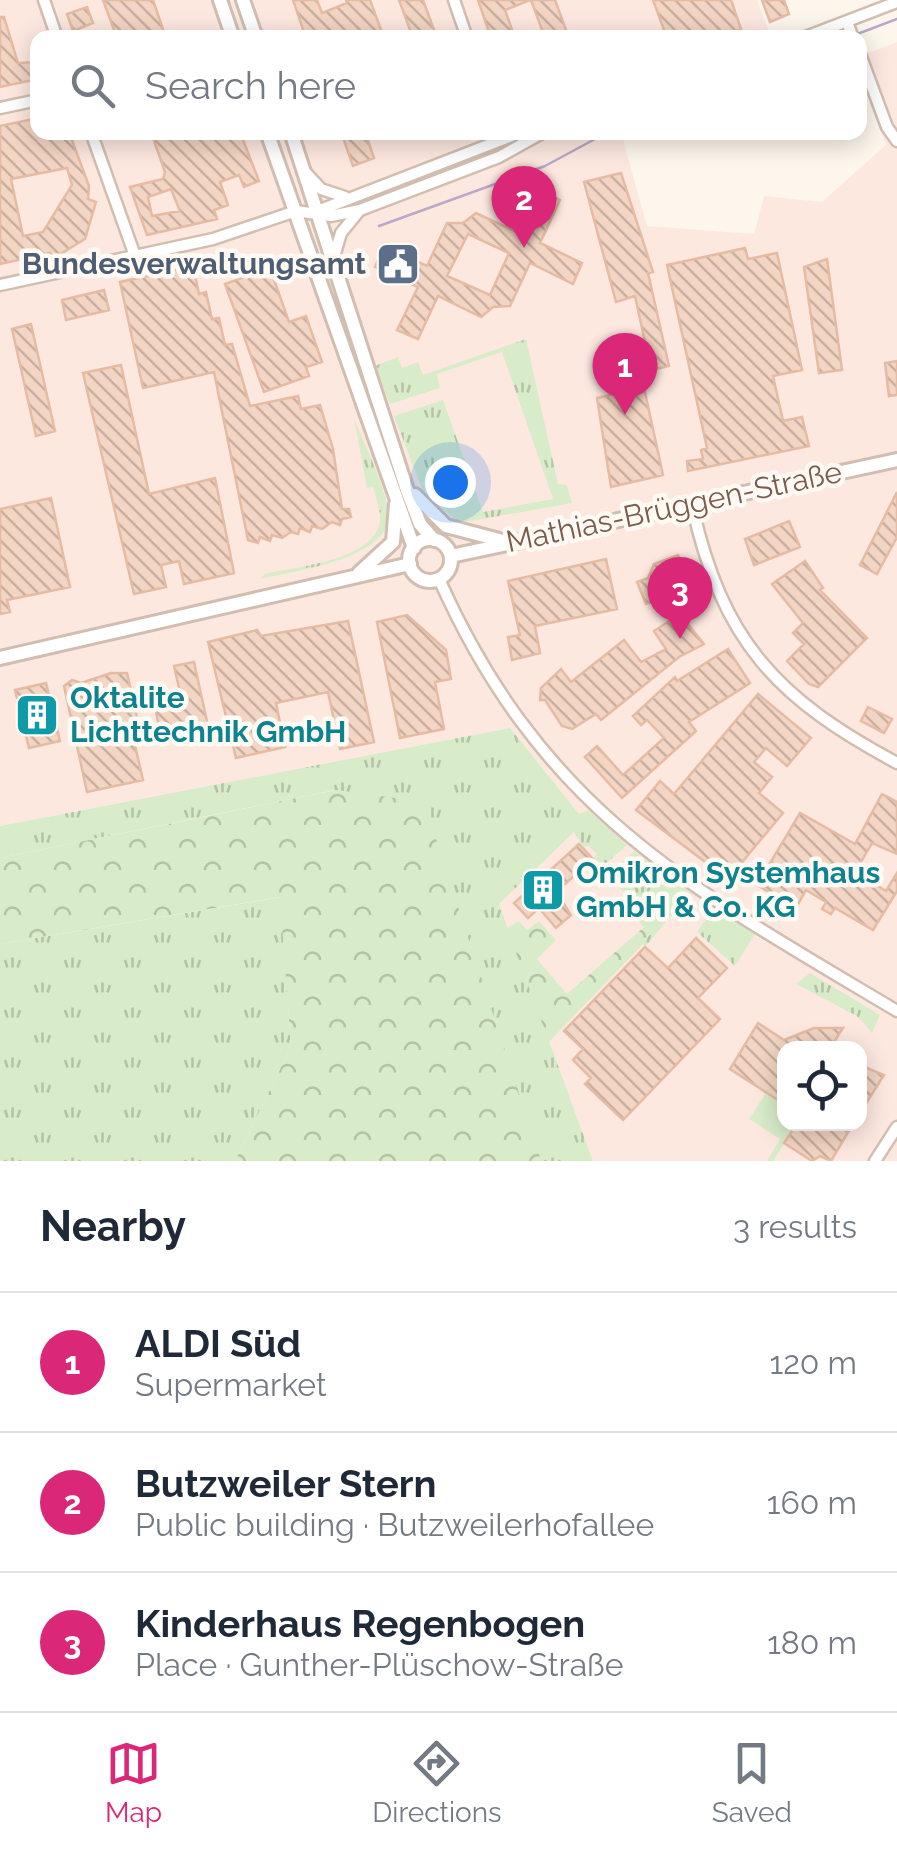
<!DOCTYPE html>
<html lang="en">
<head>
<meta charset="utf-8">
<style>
  body { margin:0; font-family:Raleway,sans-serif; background:#f2f2f3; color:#1f2937 }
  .controls { position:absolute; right:30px; bottom:30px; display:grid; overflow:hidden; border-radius:20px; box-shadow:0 5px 25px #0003 }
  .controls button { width:90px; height:90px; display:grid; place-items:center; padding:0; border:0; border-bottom:2px solid #e0e1e3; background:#fff; color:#1f2937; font:50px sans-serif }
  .you { position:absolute; left:450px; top:482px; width:35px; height:35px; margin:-25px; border:8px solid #fff; border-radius:50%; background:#1a73e8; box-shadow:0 0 0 15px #1a73e833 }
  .badge { display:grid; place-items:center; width:65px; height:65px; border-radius:50%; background:#db2777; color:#fff; font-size:32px; font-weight:700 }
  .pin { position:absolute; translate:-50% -82px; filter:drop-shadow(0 2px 5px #0008) }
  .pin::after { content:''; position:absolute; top:52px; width:35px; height:30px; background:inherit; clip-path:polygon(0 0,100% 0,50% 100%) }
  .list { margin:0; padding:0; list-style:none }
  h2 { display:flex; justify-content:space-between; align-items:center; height:130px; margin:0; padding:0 40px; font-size:42px }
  h2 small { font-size:32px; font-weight:400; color:#747a83 }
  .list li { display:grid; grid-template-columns:65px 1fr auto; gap:30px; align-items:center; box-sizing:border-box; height:140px; padding:0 40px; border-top:2px solid #e0e1e3 }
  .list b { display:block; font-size:38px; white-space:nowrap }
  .list p { margin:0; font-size:32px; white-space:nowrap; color:#747a83 }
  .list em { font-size:32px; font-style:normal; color:#747a83 }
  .icon { flex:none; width:55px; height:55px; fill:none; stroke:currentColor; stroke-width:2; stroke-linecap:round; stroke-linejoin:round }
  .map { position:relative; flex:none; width:897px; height:1161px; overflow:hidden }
  .search { position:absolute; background:#fff; box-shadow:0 5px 25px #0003; left:30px; right:30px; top:30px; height:110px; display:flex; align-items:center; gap:25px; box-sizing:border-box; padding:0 35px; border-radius:20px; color:#747a83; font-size:38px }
  .sheet { height:550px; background:#fff }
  nav { display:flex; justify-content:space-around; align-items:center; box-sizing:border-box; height:140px; border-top:2px solid #e0e1e3; background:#fff; font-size:28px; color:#747a83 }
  nav a { display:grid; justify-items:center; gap:5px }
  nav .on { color:#db2777 }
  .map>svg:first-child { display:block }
  .commercial { fill:#fde8e0; fill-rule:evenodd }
  .grass { fill:url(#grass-tufts) }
  .forest { fill:url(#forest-crowns) }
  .building { fill:url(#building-back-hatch); stroke:#e6bba3; stroke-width:2.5; fill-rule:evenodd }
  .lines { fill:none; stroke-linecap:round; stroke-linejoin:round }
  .minor-casing { stroke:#d1beb0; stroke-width:15 }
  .tertiary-casing { stroke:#d1beb0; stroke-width:18 }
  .minor { stroke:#fff; stroke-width:10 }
  .tertiary { stroke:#fff; stroke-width:12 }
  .tram { stroke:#b9a8c9; stroke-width:2.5 }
  .labels { text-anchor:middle; stroke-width:9; stroke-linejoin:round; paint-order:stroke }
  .service-label { font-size:30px; font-weight:bold; fill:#4e5e75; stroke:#fffaf3; text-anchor:end }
  .street-label { font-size:30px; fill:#7a5c4d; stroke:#fffaf3 }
  .culture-label { font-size:30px; font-weight:bold; fill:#0d838f; stroke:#fffaf3; text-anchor:start }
</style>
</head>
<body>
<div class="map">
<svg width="897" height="1161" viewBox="0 0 897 1161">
  <defs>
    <pattern id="grass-tufts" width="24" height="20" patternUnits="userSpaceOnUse" patternTransform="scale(2.5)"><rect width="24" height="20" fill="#d8ecc9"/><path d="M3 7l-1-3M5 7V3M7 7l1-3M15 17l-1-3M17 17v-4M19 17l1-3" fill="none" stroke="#b4c2a5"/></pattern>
    <pattern id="forest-crowns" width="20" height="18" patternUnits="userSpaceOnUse" patternTransform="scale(2.5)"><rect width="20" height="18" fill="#d8ecc9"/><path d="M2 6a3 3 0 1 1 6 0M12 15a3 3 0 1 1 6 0" fill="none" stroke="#b4c2a5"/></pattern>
    <pattern id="building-back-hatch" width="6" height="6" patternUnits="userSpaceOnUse" patternTransform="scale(2.5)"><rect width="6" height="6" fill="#f3d5c3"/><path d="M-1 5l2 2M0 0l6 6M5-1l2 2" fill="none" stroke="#cab0a1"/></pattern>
  </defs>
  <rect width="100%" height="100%" fill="#fdf6ec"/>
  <path class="commercial" d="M0 0H757L770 34 761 37 38 38V132L629 133 622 136 647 226 754 234 764 196 822 202 886 145 860 74V56L897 42V1161H593L499 904 510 728 0 826ZM784 1048H860V1124H784Z"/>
  <path class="grass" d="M526 339 558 484 567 485 572 503 460 523 424 494 394 416 443 400 483 512 553 499 502 352 437 374 440 388 390 404 375 366 398 357 402 368 418 362 423 375Z
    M354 418C363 442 391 496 388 520 384 559 291 572 260 579L265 574C297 566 366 562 379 526 383 515 376 498 373 487L367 488Z
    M510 728 579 814 588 810 627 845 595 873 587 864 597 854 588 846 584 848 574 832 499 904 593 1161H541L335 790 0 858V826Z
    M634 851 690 893 645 947 641 942 656 926 617 885 611 889 602 880Z
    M281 897 291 1047 235 1161H0V944Z
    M714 909 755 934 735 966 697 932Z
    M810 973 880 1015 872 1033 857 1016 796 984Z
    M766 1093 784 1104V1124H797L773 1161H767L780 1139 749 1119Z"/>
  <path class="forest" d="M336 790 424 802 541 1161H235L291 1047 280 897 0 944V858Z
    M643 913 656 926 643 944 549 1042 507 928 519 921 527 930 539 921 556 940 537 959 567 994 644 927 637 919Z"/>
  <path class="building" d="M103 0H153L166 38H117Z
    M293 0H317L322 13 347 3 346 0H370L384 38H306Z
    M399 0H423L437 38H413Z
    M478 0H530L505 10 515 38H491Z
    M531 0H555L569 38H545Z
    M653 0H731L741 29 716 38H667Z
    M762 0H784L789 14 770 22Z
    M87 7 93 23 73 31 67 14Z
    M0 17H4L18 63 38 62V79L0 87Z
    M38 118V132H69L89 186 88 199 96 202 85 239 54 258 50 253 0 264V126ZM67 168 72 185 43 232 23 236 11 179Z
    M151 132H240L259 181 244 187 239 175 220 182 228 205 214 210 217 219 147 235 130 187 163 179 165 172ZM171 189 180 211 152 216 148 197Z
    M341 132H365L374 158 353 166Z
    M621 173 653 272 648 273 669 366 651 370 635 296 616 302 584 182Z
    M539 190 560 200 540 243 582 263 573 284 530 263 510 306 493 307 481 317 438 296 418 339 397 330 418 287 375 267 384 246 427 266 447 223H463L476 213 519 233ZM468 234 509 253 490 295 447 276Z
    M745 248 748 259 777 253 802 370 773 376 783 421 802 417 809 446 688 471 687 461 703 459 701 450 707 448 667 265Z
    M827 259 842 370 819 373 804 267Z
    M193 266 199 294 206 292 212 319 219 318 225 345 232 344 250 406 298 396 301 409 320 405 333 449 342 509H349L351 517 342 519 340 525 332 522 322 529 312 526 310 532 300 528 298 534 291 532 282 538 272 535 270 541 260 537 258 543 248 540 214 372 143 388 120 282Z
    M270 268 289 322 306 316 322 362 306 367 309 376 264 392 225 284Z
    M104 290 109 310 66 320 62 300Z
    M31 324 55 431 36 436 12 329Z
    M897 361V395L889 396 885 363Z
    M121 365 149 494 215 478 234 573 184 584 179 561 161 565 166 587 134 594 83 373Z
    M641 374 663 475 611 487 597 398 627 391 624 378Z
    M897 492V537L877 574 860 565Z
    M51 498 70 587 7 600 10 612 0 614V509Z
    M789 521 800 547 754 565 745 539Z
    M678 555 685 571 675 575 681 590 646 604 637 582 648 578 654 564Z
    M606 559 617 609 535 626 540 653 512 660 508 637 520 635 508 581Z
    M805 561 823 588 820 590 867 638 818 687 809 684 787 661 804 644 793 633 803 623 772 584Z
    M680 614 704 644 679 657 601 720 596 714 572 729 562 726 545 700H540L541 688 561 669 571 682 624 640 641 662 666 649 654 631Z
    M407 615 446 650 451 679 435 682 444 729 400 738 377 622Z
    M348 621 374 742 340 749 328 692 276 703 285 747 236 758 208 642 257 630 261 636Z
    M728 649 750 683 689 722 696 731 622 798 585 757 597 746 623 775 664 738 647 720 641 725 633 716 675 677 677 681Z
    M194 662 208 726 161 736 155 707 182 701 174 666Z
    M111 673H127L142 739 134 741 143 780 87 792 64 686 72 680 81 683Z
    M46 683 60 741 29 748 15 690Z
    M758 694 811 738 787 766 766 748 754 762 772 777 759 793 783 813 728 879 636 810 660 781 674 794Z
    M868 707 892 719 884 733 861 721Z
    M882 794 897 802V854L872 843 855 872 886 891 897 873V891L873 930 835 908 831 914 822 909 826 902 806 890 796 908 757 885 800 813 855 844Z
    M579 844 593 859 556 892 571 915 556 928 539 908 528 918 514 903Z
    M696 938 727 968 698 998 720 1019 623 1120 585 1084 591 1078 573 1060 583 1049 564 1031 645 947 668 968Z
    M758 1023 784 1040 814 1028H843L830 1048H784V1104L730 1069Z
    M860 1065 884 1075 860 1113Z
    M797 1124H853L831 1161 820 1156 812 1161 784 1143Z"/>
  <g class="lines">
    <g class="minor-casing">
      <path id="minor" d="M44 0 57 38
        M454 0 467 38
        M847 22 853 38
        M803 38 897 2
        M860 54 887 127 897 141
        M0 108 38 100
        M91 132 135 256
        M306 173 321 189 345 197
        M315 212 522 132
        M333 260 341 233 359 211
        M0 285 213 239 296 211 331 216 360 210 499 157 544 132
        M692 505C722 641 777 699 897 763
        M439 579C543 812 689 887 897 1011
        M875 1161 897 1127"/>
    </g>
    <g class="tertiary-casing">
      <path id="tertiary" d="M220 0 233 38
        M243 0 256 38
        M267 132 414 548
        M291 132 407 490 420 524 434 540
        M415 495 446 526 503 541
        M409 560a21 21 0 1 1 42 0a21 21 0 1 1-42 0Z
        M451 556 897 460
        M359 573 393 542 396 504
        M0 658 410 564"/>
    </g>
    <use href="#minor" class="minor"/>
    <use href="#tertiary" class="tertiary"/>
    <path class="tram" d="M847 38 897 19
      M379 226 545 166 608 132"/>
  </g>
  <defs>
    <g id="civic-square" transform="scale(2.25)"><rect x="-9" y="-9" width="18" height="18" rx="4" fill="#5c6f8a" stroke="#fffaf3"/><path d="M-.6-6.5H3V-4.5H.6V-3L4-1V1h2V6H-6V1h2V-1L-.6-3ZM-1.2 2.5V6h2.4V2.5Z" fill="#fff"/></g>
    <g id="building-square" transform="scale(2.25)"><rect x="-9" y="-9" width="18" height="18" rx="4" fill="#0f9aa8" stroke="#fffaf3"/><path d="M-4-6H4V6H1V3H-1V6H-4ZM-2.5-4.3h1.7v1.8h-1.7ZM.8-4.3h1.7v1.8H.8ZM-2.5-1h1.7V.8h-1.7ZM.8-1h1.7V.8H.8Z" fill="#fff"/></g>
  </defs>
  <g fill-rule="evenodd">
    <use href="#civic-square" x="398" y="264"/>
    <use href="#building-square" x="37" y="715"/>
    <use href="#building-square" x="543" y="890"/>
  </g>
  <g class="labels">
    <g class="service-label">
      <text x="366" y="274">Bundesverwaltungsamt</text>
    </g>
    <g class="street-label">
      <text transform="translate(674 507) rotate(-12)" y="10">Mathias-Brüggen-Straße</text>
    </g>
    <g class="culture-label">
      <text x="70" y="708">Oktalite<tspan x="70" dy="34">Lichttechnik GmbH</tspan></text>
      <text x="576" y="883">Omikron Systemhaus<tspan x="576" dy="34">GmbH &amp; Co. KG</tspan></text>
    </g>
  </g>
</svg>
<div class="controls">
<button><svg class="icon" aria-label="locate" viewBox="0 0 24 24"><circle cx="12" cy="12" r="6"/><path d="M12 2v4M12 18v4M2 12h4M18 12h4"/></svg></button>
</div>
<div class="you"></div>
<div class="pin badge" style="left:625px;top:415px">1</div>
<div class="pin badge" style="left:524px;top:248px">2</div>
<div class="pin badge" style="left:680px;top:639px">3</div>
<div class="search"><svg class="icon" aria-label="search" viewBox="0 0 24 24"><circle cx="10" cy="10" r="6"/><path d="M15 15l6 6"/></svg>Search here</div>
</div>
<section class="sheet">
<h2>Nearby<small>3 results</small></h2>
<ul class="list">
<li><span class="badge">1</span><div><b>ALDI Süd</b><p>Supermarket</p></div><em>120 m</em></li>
<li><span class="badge">2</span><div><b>Butzweiler Stern</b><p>Public building · Butzweilerhofallee</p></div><em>160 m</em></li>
<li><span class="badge">3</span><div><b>Kinderhaus Regenbogen</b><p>Place · Gunther-Plüschow-Straße</p></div><em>180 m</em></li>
</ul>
</section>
<nav>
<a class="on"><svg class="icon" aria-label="map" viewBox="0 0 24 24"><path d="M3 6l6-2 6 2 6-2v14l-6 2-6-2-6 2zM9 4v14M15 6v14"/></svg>Map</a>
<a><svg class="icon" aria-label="directions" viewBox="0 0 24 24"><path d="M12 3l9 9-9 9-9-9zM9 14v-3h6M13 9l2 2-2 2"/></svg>Directions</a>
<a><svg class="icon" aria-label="saved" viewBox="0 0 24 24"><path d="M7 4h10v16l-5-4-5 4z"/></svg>Saved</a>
</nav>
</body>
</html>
